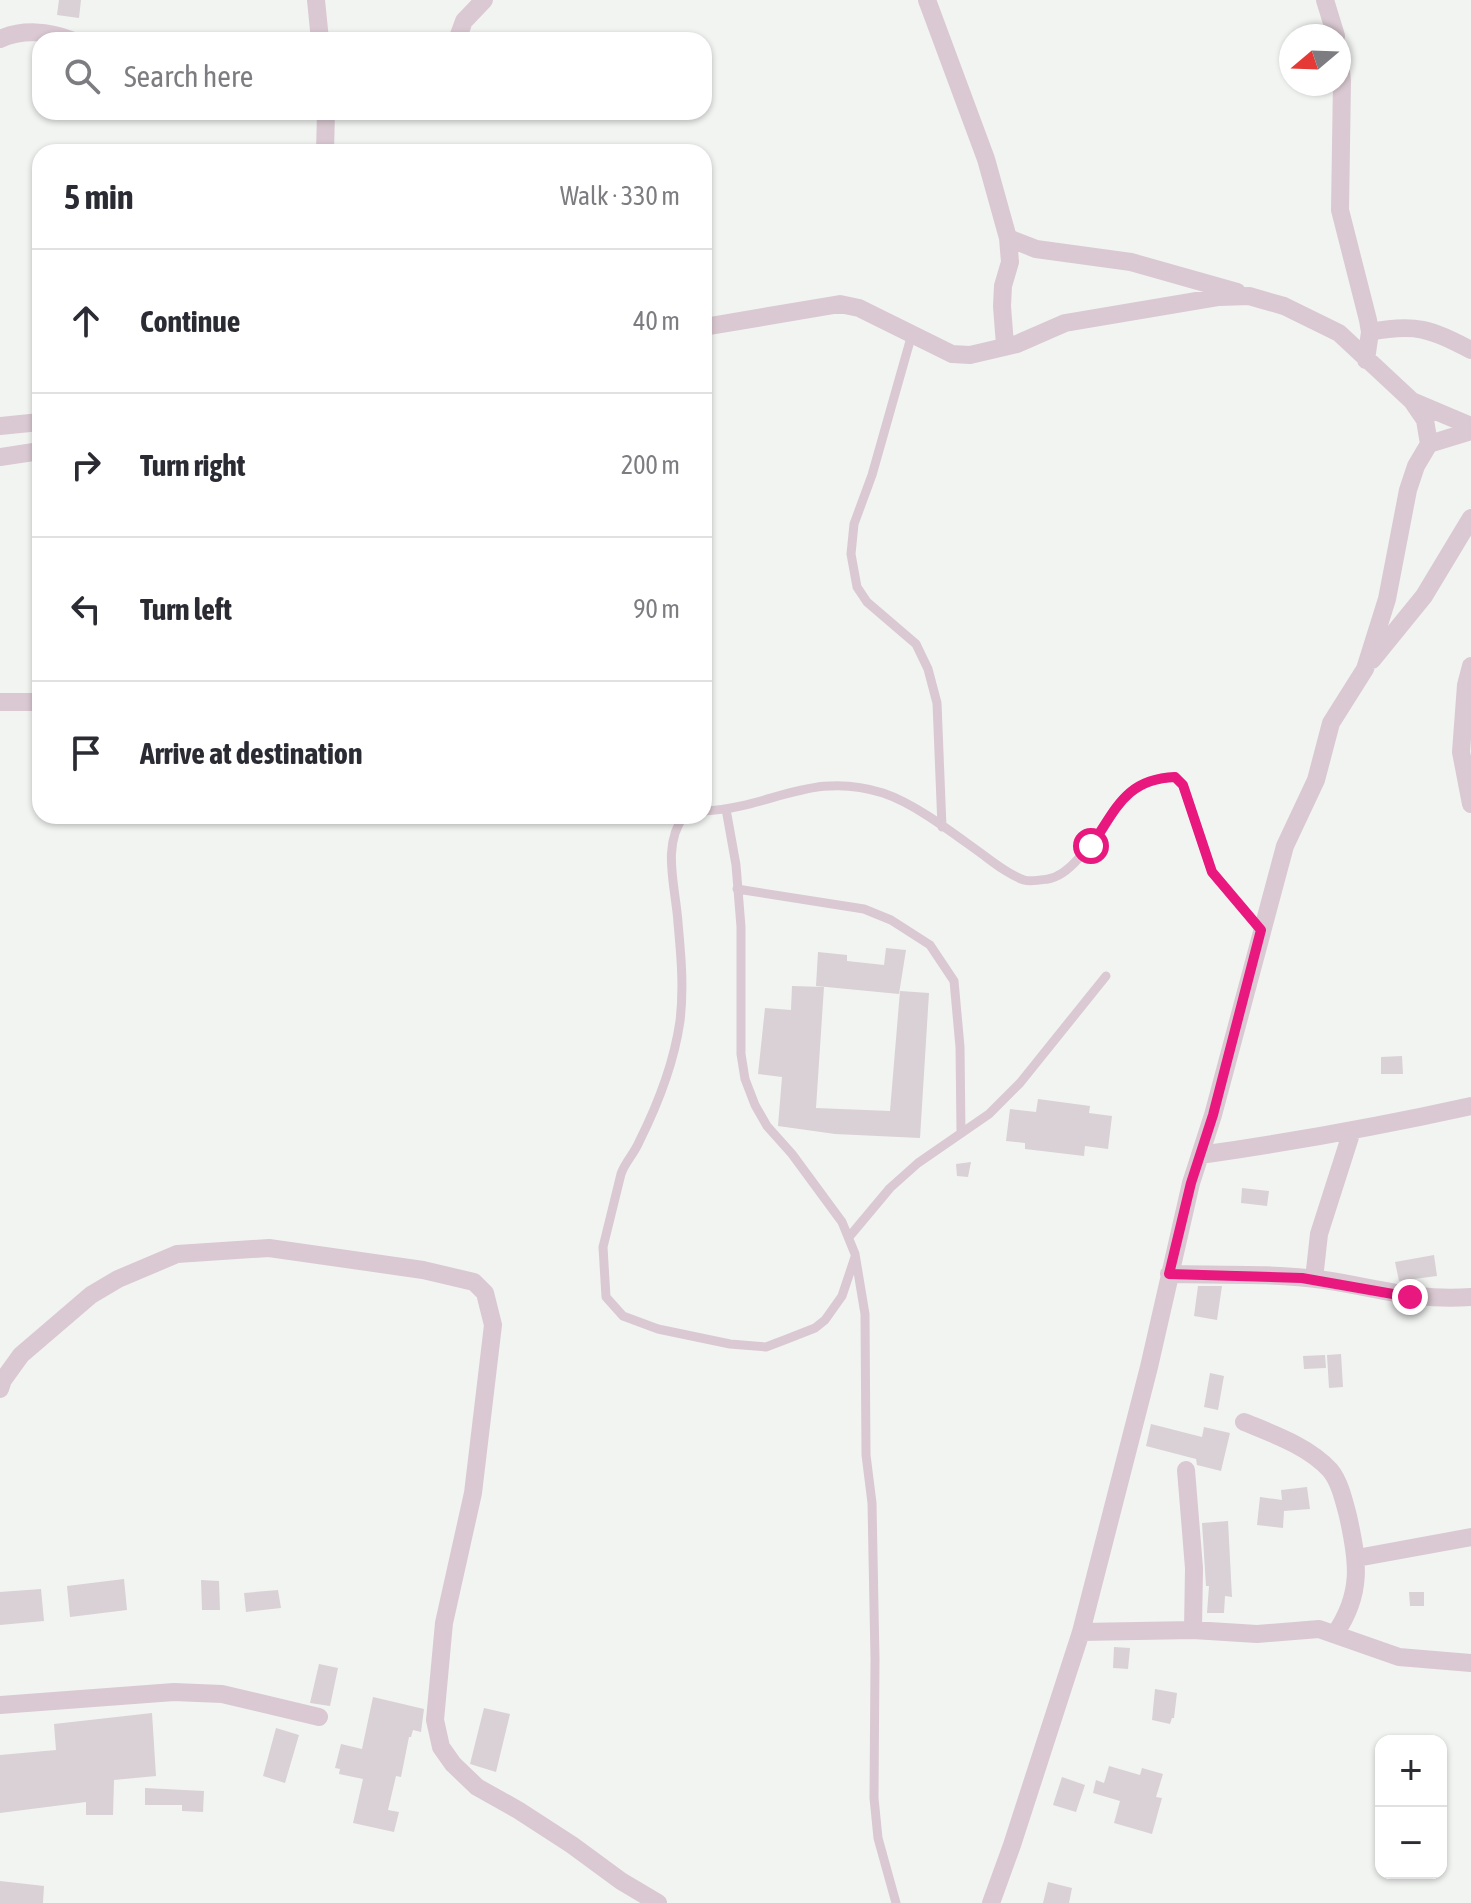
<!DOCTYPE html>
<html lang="en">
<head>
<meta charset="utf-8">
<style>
  body { margin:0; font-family:"Asap Condensed",sans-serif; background:#f7f7f7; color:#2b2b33 }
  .controls { position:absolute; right:24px; bottom:24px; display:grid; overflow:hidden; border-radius:16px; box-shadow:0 2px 6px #0004 }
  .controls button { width:72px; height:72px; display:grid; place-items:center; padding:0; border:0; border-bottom:2px solid #e1e1e2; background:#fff; color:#2b2b33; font:40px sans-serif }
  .compass { position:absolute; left:1279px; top:24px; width:72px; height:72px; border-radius:50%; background:#fff; box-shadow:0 2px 6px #0004; rotate:251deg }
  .stop { position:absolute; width:24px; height:24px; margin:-18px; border:6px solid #e9187f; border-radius:50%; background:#fff }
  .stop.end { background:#e9187f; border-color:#fff; box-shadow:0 2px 8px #0008 }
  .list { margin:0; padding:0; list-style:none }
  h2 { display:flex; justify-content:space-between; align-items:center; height:104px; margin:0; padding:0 32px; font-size:34px }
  h2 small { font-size:26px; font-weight:400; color:#7c7c81 }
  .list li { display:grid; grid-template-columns:52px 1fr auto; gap:24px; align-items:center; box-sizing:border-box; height:144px; padding:0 32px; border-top:2px solid #e1e1e2 }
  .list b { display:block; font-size:30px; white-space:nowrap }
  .list em { font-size:26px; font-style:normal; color:#7c7c81 }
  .icon { flex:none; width:44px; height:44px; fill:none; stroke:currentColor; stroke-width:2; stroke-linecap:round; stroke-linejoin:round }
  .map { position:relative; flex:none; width:1471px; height:1903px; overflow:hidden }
  .search { position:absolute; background:#fff; box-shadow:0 2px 6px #0004; left:32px; top:32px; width:680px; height:88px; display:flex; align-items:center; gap:20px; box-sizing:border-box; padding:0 28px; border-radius:24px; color:#7c7c81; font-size:30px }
  .panel { position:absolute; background:#fff; box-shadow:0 2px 6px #0004; left:32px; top:144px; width:680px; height:680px; border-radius:24px }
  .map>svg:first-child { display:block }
  .building { fill:#d9d1d5 }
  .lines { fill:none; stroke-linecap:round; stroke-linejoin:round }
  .lane { stroke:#dac9d2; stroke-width:9 }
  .street { stroke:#dac9d2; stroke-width:18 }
  .route { stroke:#e9187f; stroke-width:10 }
</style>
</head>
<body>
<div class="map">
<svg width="1471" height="1903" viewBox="0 0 1471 1903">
  <rect width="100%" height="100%" fill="#f2f4f2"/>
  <path class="building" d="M59 0H81L79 18 57 15Z
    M886 948 906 950 899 994 816 986 818 952 847 955V961L884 965Z
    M792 986 824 987 816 1108 890 1111 900 991 929 993 920 1138 835 1134 778 1126 782 1077 758 1074 765 1008 791 1010Z
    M1402 1056 1403 1074H1381V1057Z
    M1038 1099 1090 1106 1089 1113 1112 1116 1108 1149 1085 1146 1084 1156 1025 1149V1143L1006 1141 1010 1109 1036 1112Z
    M971 1162 968 1177 957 1176 956 1164Z
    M1242 1188 1269 1191 1267 1206 1241 1203Z
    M1434 1255 1437 1276 1399 1281 1395 1262Z
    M1198 1286H1222L1217 1320 1194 1316Z
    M1341 1354 1343 1387 1329 1388 1327 1355Z
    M1325 1355 1326 1368 1304 1369 1303 1356Z
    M1210 1373 1224 1376 1218 1410 1204 1407Z
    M1151 1424 1202 1437 1204 1427 1230 1433 1221 1471 1197 1465 1196 1459 1146 1446Z
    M1307 1487 1310 1509 1284 1511 1283 1528 1257 1525 1260 1497 1282 1500 1281 1490Z
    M1228 1521 1232 1597 1225 1596 1224 1613H1207L1209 1586H1206L1202 1523Z
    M124 1579 127 1610 70 1617 67 1586Z
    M201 1580 219 1581 220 1610H202Z
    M41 1589 44 1621 0 1625V1592Z
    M278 1590 281 1608 246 1612 244 1593Z
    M1409 1592H1424V1606H1410Z
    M1114 1647 1130 1648 1128 1669 1113 1668Z
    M319 1664 338 1668 330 1706 310 1703Z
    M1155 1689 1177 1693 1174 1718H1172L1170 1724 1152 1720Z
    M373 1697 424 1709 421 1732 413 1730 411 1737H409L401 1777 396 1776 388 1810 399 1812 394 1832 353 1823 363 1779 339 1774 340 1769 335 1768 341 1744 362 1749Z
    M484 1708 510 1714 496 1772 470 1764Z
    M152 1713 156 1776 114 1780 113 1815H86V1802L0 1813V1755L56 1750 54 1724Z
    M276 1728 299 1735 285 1783 263 1776Z
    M1109 1766 1140 1775 1142 1768 1163 1774 1156 1797 1162 1798 1152 1834 1114 1823 1120 1801 1093 1793 1096 1780 1104 1783Z
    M1062 1777 1085 1785 1076 1812 1053 1805Z
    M145 1788 204 1791 203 1812 182 1811V1805H145Z
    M0 1881 44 1886 43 1903H0Z
    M1048 1882 1072 1888 1069 1903H1043Z"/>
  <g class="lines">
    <path class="lane" d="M912 334 872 475 854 524 851 554 857 587 867 602 916 644 928 669 937 703 942 827
      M726 809 736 865 741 927V1054L745 1079 755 1105 767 1126 792 1154 842 1222 855 1254 865 1314 866 1455 872 1503 875 1659 874 1798 878 1838 896 1903
      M704 811C772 808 811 770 883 793 916 804 954 834 982 854 994 863 1009 875 1024 880 1030 882 1041 880 1048 879 1060 877 1070 868 1078 859 1113 824 1116 779 1175 777L1183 785 1212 872 1261 930
      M684 816C661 846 676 888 678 923 681 955 684 988 680 1021 674 1063 658 1104 639 1142 634 1154 625 1162 621 1174L603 1247 606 1297 623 1316 658 1329 730 1344 766 1347 787 1339 815 1328 825 1320 842 1296 855 1257
      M737 889 864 909 891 920 930 945 954 981 960 1047 961 1133
      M849 1237 890 1188 918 1163 989 1114 1020 1083 1106 976"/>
    <path class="street" d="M316 0 320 40
      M927 0 986 159 1008 238 1010 262 1003 286 1002 306 1005 345
      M1325 0 1336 36
      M0 39C22 29 49 31 71 40
      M457 40 464 21 484 0
      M1339 51 1342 81 1340 210 1368 320 1370 332 1366 360
      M325 152 326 112
      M1008 238 1036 249 1131 262 1237 292
      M704 327 840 304 859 308 952 354 970 355 1017 344 1065 323 1219 297 1249 296 1284 306 1339 333 1412 401 1471 426
      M1370 332C1416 323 1430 329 1471 350
      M1412 401 1425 420 1429 444
      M0 426 40 422
      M0 457 40 451
      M1372 660 1424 596 1471 518
      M1471 666 1466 685 1461 752 1471 804
      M0 702H40
      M1200 1155C1291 1142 1381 1126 1471 1106
      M1169 1274C1220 1275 1273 1273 1324 1280 1378 1288 1414 1301 1471 1297
      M1314 1279 1319 1234 1350 1137
      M0 1389 3 1380 21 1355 91 1295 118 1279 177 1254 269 1248 423 1270 474 1282 485 1293 493 1325 473 1493 444 1623 435 1720 441 1747 453 1764 477 1787 518 1810 572 1845 621 1881 658 1903
      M1244 1422C1273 1434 1308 1446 1330 1470 1340 1482 1344 1501 1348 1516 1358 1561 1363 1593 1335 1634
      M1186 1470 1194 1568 1193 1630
      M1357 1558 1471 1537
      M1081 1632 1193 1630 1257 1634 1319 1629 1399 1657 1471 1663
      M0 1705 174 1692 222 1694 319 1717
      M991 1903 1012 1845 1081 1632 1149 1367 1191 1183 1213 1115 1285 846 1316 780 1331 723 1365 669 1387 599 1408 490 1416 466 1429 444 1471 431"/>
  </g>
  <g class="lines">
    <path class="route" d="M1091 846C1116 810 1125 779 1175 777L1183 785 1212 872 1261 930 1213 1115 1191 1183 1169 1274 1302 1278 1410 1297"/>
  </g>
</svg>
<div class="controls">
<button>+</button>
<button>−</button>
</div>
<svg class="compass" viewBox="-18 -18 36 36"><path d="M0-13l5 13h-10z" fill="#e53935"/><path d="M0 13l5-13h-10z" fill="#7c7c81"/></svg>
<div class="stop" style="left:1091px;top:846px"></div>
<div class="stop end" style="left:1410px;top:1297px"></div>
<div class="search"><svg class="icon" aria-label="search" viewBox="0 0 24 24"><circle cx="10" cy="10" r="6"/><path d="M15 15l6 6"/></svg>Search here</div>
<section class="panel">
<h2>5 min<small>Walk · 330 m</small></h2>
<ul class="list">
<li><svg class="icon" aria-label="ahead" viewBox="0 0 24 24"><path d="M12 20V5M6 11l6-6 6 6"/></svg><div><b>Continue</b></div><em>40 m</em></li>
<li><svg class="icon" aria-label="right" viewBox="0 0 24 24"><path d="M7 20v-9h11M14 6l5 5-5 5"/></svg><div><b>Turn right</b></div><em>200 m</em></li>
<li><svg class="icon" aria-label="left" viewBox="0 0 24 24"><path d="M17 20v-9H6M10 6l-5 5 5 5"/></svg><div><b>Turn left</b></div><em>90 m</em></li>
<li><svg class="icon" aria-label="arrive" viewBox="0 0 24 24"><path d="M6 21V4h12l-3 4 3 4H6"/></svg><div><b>Arrive at destination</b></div></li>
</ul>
</section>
</div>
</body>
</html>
